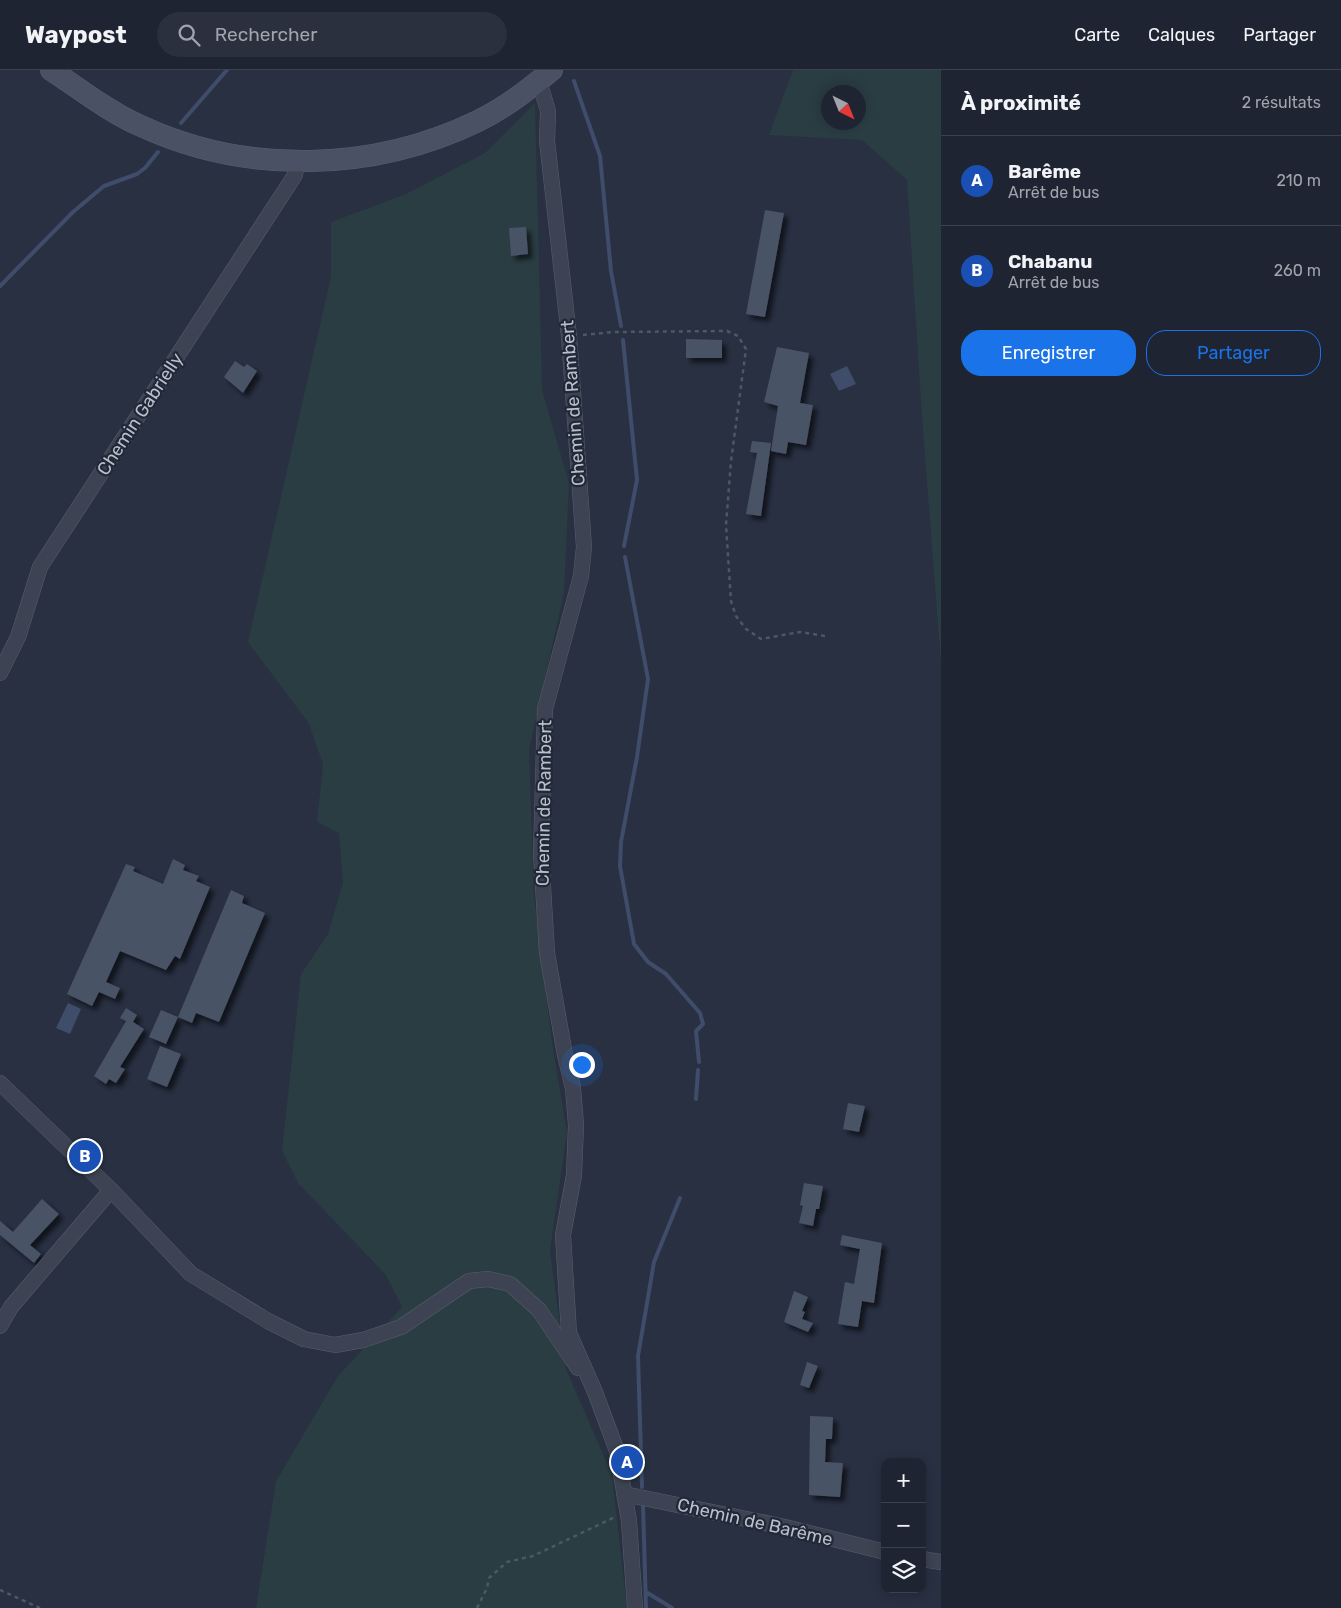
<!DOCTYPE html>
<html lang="fr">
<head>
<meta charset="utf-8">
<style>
  body { margin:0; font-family:Rubik,sans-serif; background:#2b303e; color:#f1f3f6 }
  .controls { position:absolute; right:15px; bottom:15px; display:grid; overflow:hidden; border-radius:10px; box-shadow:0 2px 12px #0003 }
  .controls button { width:45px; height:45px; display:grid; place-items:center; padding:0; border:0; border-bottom:1px solid #3c414d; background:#1e2432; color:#f1f3f6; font:25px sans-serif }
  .compass { position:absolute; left:821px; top:15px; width:45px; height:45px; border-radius:50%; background:#1e2432; box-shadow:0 2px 12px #0003; rotate:137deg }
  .you { position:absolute; left:581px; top:994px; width:18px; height:18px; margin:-12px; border:4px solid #fff; border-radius:50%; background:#1a73e8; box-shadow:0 0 0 8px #1a73e833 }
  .badge { display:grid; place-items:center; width:32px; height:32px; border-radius:50%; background:#1a73e8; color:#fff; font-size:16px; font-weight:700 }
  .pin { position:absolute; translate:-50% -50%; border:2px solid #fff; box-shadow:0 1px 5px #0006 }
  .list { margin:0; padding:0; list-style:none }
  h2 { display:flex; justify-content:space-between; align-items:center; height:65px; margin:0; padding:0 20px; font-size:21px }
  h2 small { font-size:16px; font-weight:400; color:#a1a4ac }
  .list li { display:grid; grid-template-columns:32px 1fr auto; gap:15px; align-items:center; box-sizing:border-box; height:90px; padding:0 20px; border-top:1px solid #3c414d }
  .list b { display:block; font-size:19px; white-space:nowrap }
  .list p { margin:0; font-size:16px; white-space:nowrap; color:#a1a4ac }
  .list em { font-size:16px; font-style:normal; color:#a1a4ac }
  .actions { display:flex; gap:10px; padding:15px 20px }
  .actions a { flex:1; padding:11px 0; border:1px solid #1a73e8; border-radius:20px; text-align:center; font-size:18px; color:#1a73e8 }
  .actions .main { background:#1a73e8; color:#fff }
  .icon { flex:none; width:28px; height:28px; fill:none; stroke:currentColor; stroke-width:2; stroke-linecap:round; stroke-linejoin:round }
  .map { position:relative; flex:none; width:941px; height:1538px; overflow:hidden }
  header { display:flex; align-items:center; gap:30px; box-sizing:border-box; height:70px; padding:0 25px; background:#1e2432; border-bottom:1px solid #3c414d }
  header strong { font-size:24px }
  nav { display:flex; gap:28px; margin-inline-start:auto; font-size:18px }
  .search { width:350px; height:45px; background:#2b303e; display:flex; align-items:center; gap:12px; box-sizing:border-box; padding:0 18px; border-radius:28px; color:#a1a4ac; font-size:19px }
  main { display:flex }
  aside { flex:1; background:#1e2432 }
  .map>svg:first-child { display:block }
  .green { fill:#2a3d43; fill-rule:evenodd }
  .water { fill:#3f4c6a }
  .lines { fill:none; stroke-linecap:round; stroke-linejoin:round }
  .stream { stroke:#3f4c6a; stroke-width:4 }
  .building { fill:#4a5266; filter:url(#shadow) }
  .street-casing { stroke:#585e6c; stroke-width:16 }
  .secondary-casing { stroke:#585e6c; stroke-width:22 }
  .path { stroke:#495a60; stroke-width:2.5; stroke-dasharray:4 4; stroke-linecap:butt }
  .street { stroke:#3d4352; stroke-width:15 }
  .secondary { stroke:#4b5164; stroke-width:21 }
  .labels { text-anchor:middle; stroke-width:4.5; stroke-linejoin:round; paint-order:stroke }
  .street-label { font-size:18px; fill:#babfcc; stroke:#212837 }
</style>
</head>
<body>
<header>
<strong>Waypost</strong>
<div class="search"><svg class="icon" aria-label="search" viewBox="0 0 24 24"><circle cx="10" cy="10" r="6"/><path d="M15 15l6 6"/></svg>Rechercher</div>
<nav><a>Carte</a><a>Calques</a><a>Partager</a></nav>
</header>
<main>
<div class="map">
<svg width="941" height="1538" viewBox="0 0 941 1538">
  <defs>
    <filter id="shadow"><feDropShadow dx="4.5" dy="4.5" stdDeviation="2.5" flood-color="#0009"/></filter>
  </defs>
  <rect width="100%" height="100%" fill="#283042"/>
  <path class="green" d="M793 0H941V592L922 347 907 110 862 70 769 65ZM828 22H858V52H828Z
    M535 33 542 320 569 413 564 523 529 680 534 826 552 972 567 1062 550 1181 566 1299 612 1405 627 1538H256L276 1411 338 1306 402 1237 386 1205 298 1113 282 1081 301 904 328 864 343 813 339 763 317 752 323 694 308 652 248 572 331 206V152L406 124 485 83Z"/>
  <path class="water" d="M847 296 856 314 839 321 830 304Z
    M68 933 81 939 70 964 56 958Z"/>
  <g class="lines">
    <path class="stream" d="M574 11 600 86 611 201 621 256
      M181 53 227 0
      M0 216 73 142 104 116 137 104 145 98 158 82
      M623 270 637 410 624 476
      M625 487 648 609 637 687 621 772 620 796 634 874 648 892 666 904 700 943 703 954 696 961 699 992
      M696 1029 698 1000
      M642 1417 638 1286 654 1192 680 1128
      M643 1435 646 1538
      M646 1522 672 1538"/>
  </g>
  <path class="building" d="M765 140 784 143 765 247 746 244Z
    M526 157 528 184 511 186 509 158Z
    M686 269 722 270V288H686Z
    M777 277 809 283 800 333 813 335 806 375 788 372 786 384 771 381 778 336 764 332Z
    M235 291 244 297 247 294 257 301 243 323 224 307Z
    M752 371 771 373 761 446 746 444 757 383 750 382Z
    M173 789 185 795 183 800 199 806 196 811 210 817 180 889 175 886 166 900 120 881 106 912 120 918 115 929 99 922 92 936 67 924 126 794 135 797 133 801 163 814Z
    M231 820 244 826 242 833 265 843 219 952 196 943 192 953 178 947Z
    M126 938 137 945 133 952 144 959 120 997 125 999 116 1013 109 1009 106 1014 94 1006 126 951 120 948Z
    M161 940 178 947 166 974 149 967Z
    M160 976 181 984 167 1017 147 1009Z
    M848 1033 865 1036 859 1062 843 1059Z
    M804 1113 823 1116 819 1139H816L813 1156 799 1153 803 1136 800 1135Z
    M42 1129 59 1144 30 1175 41 1184 34 1193 0 1165V1151L13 1162Z
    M842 1165 882 1173 874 1233 862 1231 858 1257 838 1254 845 1212 854 1214 860 1179 840 1175Z
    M794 1221 808 1227 802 1241 805 1242 802 1249 813 1253 808 1262 784 1252Z
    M807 1292 818 1296 809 1318 800 1315Z
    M810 1346 833 1347 832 1369H826L825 1392 843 1393 840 1427 809 1425Z"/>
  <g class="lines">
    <g class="street-casing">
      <path id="street" d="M539 11 548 41 547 71 569 266 584 477 581 506 545 639 541 783 547 883 565 985 573 1018 576 1055 574 1105 563 1165 569 1263 595 1322 617 1381 629 1451 635 1538
        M0 603 18 567 40 497 295 105 297 93
        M0 1013 111 1120 191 1204 268 1251 304 1269 335 1275 363 1270 401 1257 469 1211 488 1209 510 1214 539 1240 578 1298
        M0 1256 11 1237 111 1120
        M624 1424 785 1457 885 1482
        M922 1489 941 1492"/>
    </g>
    <g class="secondary-casing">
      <path id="secondary" d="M51 0C80 19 109 42 141 56 247 105 373 102 478 51 505 38 529 19 552 0"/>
    </g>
    <path class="path" d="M583 265 613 262 727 261 738 266 746 279 731 391 726 455 731 531 736 546 746 559 761 569 800 562 825 566
      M0 1520 40 1538
      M477 1538 487 1518 489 1508 507 1492 533 1486 615 1447"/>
    <use href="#street" class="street"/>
    <use href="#secondary" class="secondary"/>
  </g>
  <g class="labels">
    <g class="street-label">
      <text transform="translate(573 333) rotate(-94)" y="6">Chemin de Rambert</text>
      <text transform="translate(140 344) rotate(-57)" y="6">Chemin Gabrielly</text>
      <text transform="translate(544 733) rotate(-89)" y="6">Chemin de Rambert</text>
      <text transform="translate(755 1452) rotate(13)" y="6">Chemin de Barême</text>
    </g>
  </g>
</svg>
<div class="controls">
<button>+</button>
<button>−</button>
<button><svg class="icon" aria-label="layers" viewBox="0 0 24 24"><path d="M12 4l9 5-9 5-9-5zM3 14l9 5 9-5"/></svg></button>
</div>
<svg class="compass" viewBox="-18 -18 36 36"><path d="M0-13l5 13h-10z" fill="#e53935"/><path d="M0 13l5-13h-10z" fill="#a1a4ac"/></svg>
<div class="you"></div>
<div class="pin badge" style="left:627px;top:1392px;background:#1a4fb4">A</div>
<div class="pin badge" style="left:85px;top:1086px;background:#1a4fb4">B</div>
</div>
<aside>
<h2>À proximité<small>2 résultats</small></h2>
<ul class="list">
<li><span class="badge" style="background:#1a4fb4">A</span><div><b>Barême</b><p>Arrêt de bus</p></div><em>210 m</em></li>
<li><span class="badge" style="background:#1a4fb4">B</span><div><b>Chabanu</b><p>Arrêt de bus</p></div><em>260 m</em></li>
</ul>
<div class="actions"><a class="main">Enregistrer</a><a>Partager</a></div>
</aside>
</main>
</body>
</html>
